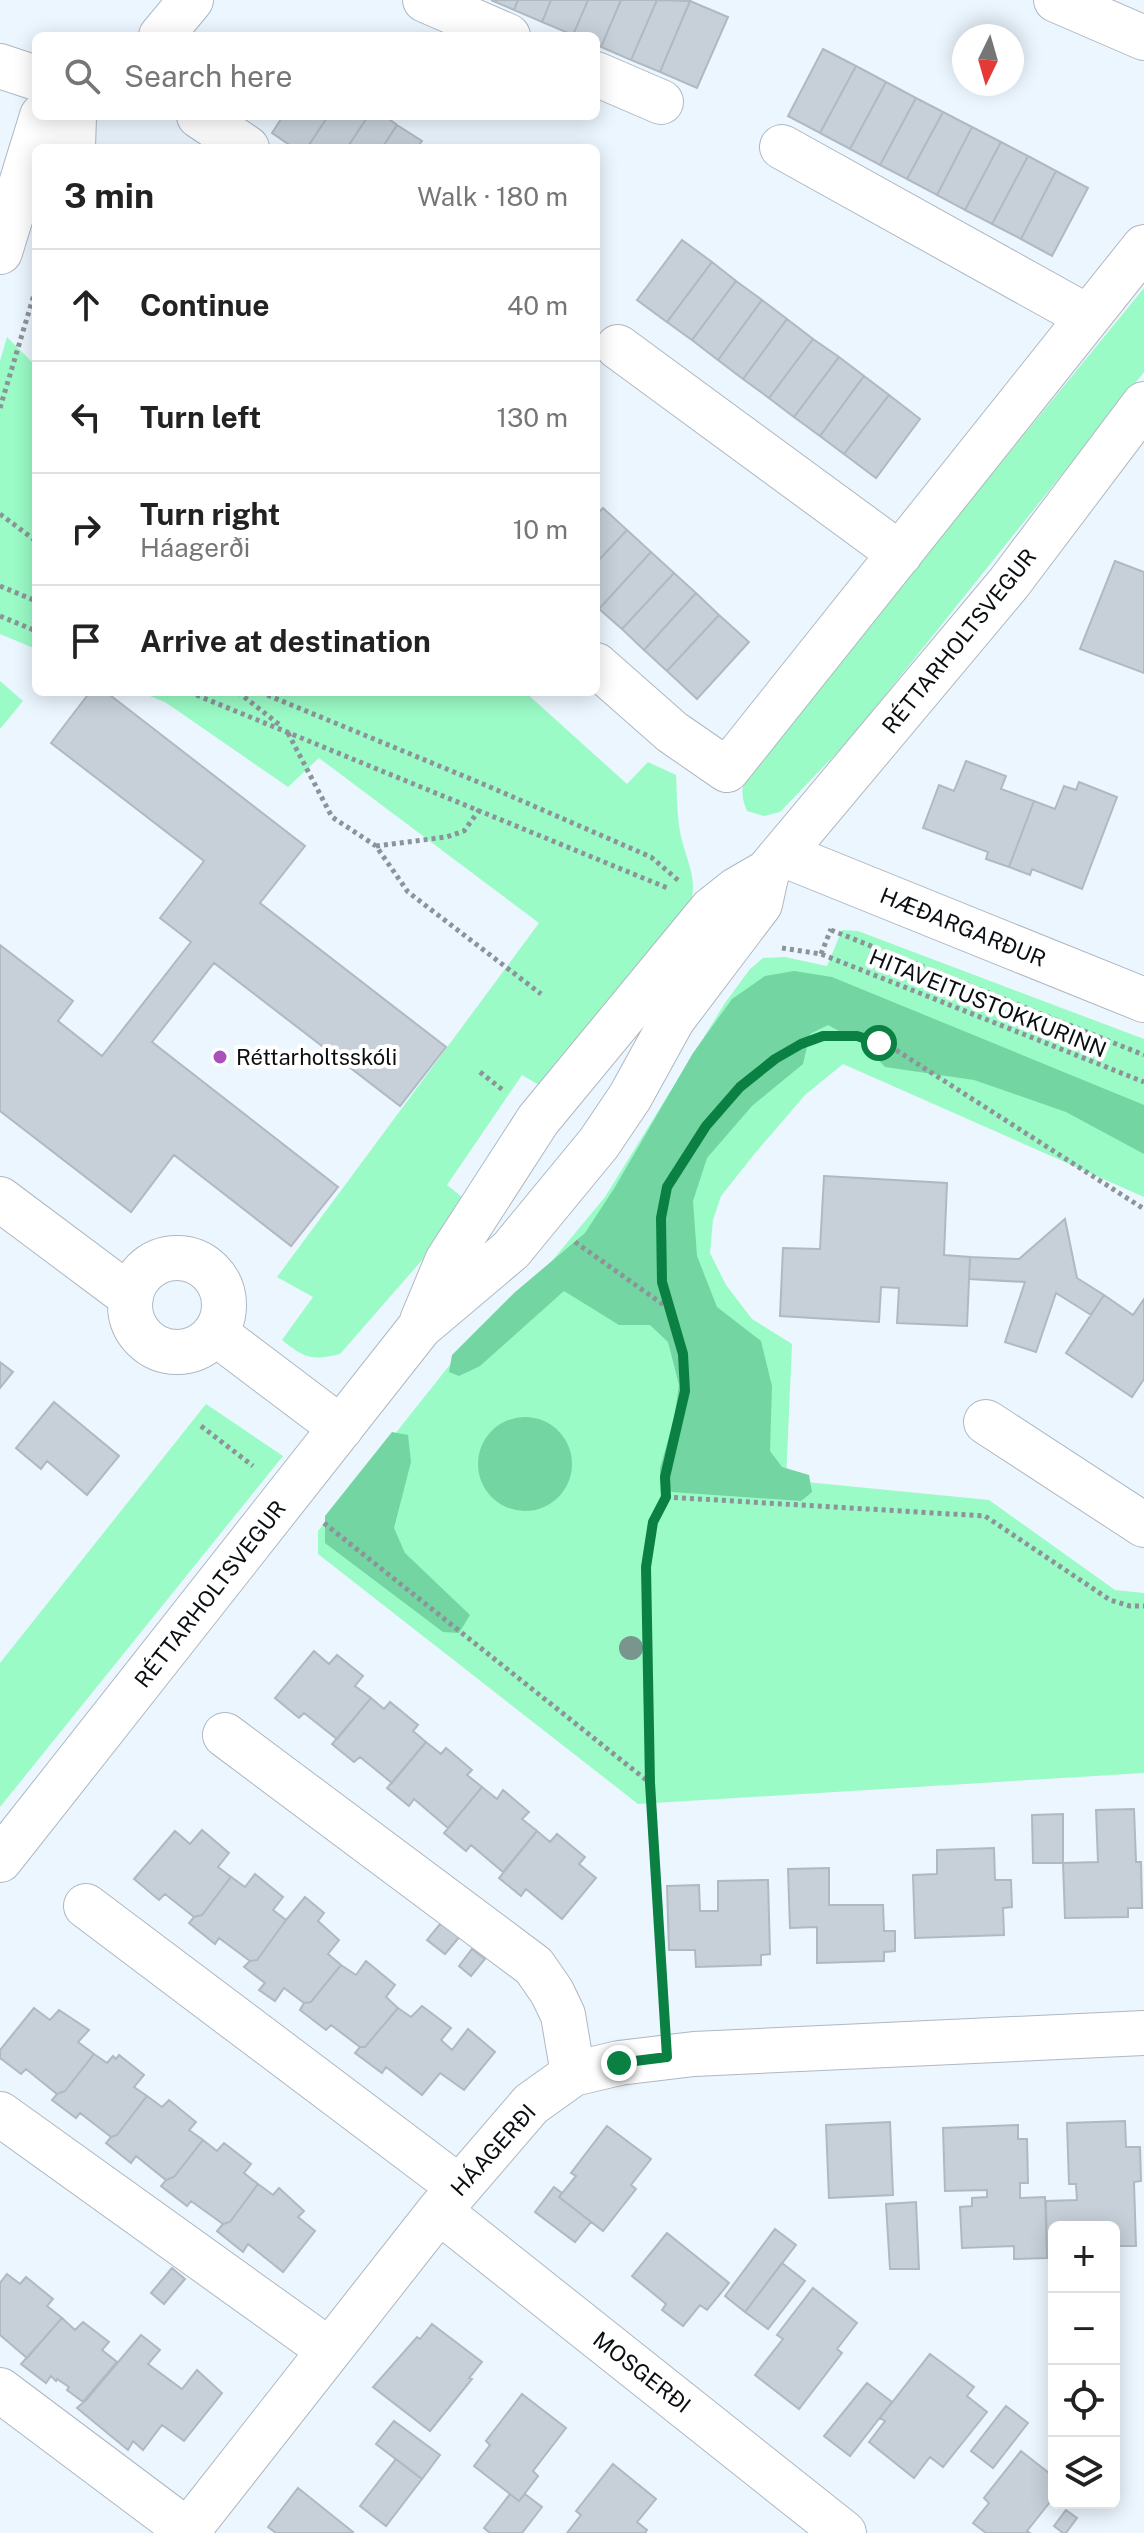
<!DOCTYPE html>
<html lang="en">
<head>
<meta charset="utf-8">
<style>
  body { margin:0; font-family:"Public Sans",sans-serif; background:#f6f6f6; color:#222 }
  .controls { position:absolute; right:24px; bottom:24px; display:grid; overflow:hidden; border-radius:12px; box-shadow:0 4px 20px #0003 }
  .controls button { width:72px; height:72px; display:grid; place-items:center; padding:0; border:0; border-bottom:2px solid #e0e0e0; background:#fff; color:#222; font:40px sans-serif }
  .compass { position:absolute; left:952px; top:24px; width:72px; height:72px; border-radius:50%; background:#fff; box-shadow:0 4px 20px #0003; rotate:185deg }
  .stop { position:absolute; width:24px; height:24px; margin:-18px; border:6px solid #0b8043; border-radius:50%; background:#fff }
  .stop.end { background:#0b8043; border-color:#fff; box-shadow:0 2px 8px #0008 }
  .list { margin:0; padding:0; list-style:none }
  h2 { display:flex; justify-content:space-between; align-items:center; height:104px; margin:0; padding:0 32px; font-size:34px }
  h2 small { font-size:26px; font-weight:400; color:#767676 }
  .list li { display:grid; grid-template-columns:52px 1fr auto; gap:24px; align-items:center; box-sizing:border-box; height:112px; padding:0 32px; border-top:2px solid #e0e0e0 }
  .list b { display:block; font-size:30px; white-space:nowrap }
  .list p { margin:0; font-size:26px; white-space:nowrap; color:#767676 }
  .list em { font-size:26px; font-style:normal; color:#767676 }
  .icon { flex:none; width:44px; height:44px; fill:none; stroke:currentColor; stroke-width:2; stroke-linecap:round; stroke-linejoin:round }
  .map { position:relative; flex:none; width:1144px; height:2533px; overflow:hidden }
  .search { position:absolute; background:#fff; box-shadow:0 4px 20px #0003; left:32px; top:32px; width:568px; height:88px; display:flex; align-items:center; gap:20px; box-sizing:border-box; padding:0 28px; border-radius:12px; color:#767676; font-size:30px }
  .panel { position:absolute; background:#fff; box-shadow:0 4px 20px #0003; left:32px; top:144px; width:568px; height:552px; border-radius:12px }
  .map>svg:first-child { display:block }
  .green { fill:#9afbc6 }
  .forest { fill:#73d5a1 }
  .building { fill:#c7d0d9; stroke:#b0b9c2; stroke-width:2 }
  .lines { fill:none; stroke-linecap:round; stroke-linejoin:round }
  .minor-casing { stroke:#afb8c1; stroke-width:46 }
  .path { stroke:#8c949a; stroke-width:5; stroke-dasharray:4 4; stroke-linecap:butt }
  .minor { stroke:#fff; stroke-width:44 }
  .tree { fill:#7a958d }
  .route { stroke:#0b8043; stroke-width:10 }
  .poi-dot { fill:#a950bc; stroke:#fff; stroke-width:3 }
  .labels { text-anchor:middle; stroke-width:8; stroke-linejoin:round; paint-order:stroke }
  .street-label { font-size:22px; fill:#0b0f11; stroke:#fff }
  .poi-label { font-size:22px; fill:#0b0f11; stroke:#fff; text-anchor:start }
</style>
</head>
<body>
<div class="map">
<svg width="1144" height="2533" viewBox="0 0 1144 2533">
  <rect width="100%" height="100%" fill="#ecf6ff"/>
  <path class="green" d="M1144 288V372L850 739 780 812 764 816 747 811C740 794 741 786 750 770Z
    M7 337 36 366V649L0 634V361Z
    M0 681 23 701 0 729Z
    M140 692H525L627 784 648 762 676 775C677 794 677 814 680 832 687 866 703 884 684 917L539 1085 522 1075 447 1185 471 1204 340 1354C312 1361 304 1358 282 1340L313 1297 277 1277 539 923 319 758 288 787 165 702Z
    M842 930 858 931 1144 1039V1197L843 1064 805 1095 756 1152 721 1196 713 1220 710 1253 726 1285 752 1319 792 1344 786 1480 989 1500 1115 1590 1144 1593V1773L638 1804 318 1554V1531L479 1328 532 1285 605 1197 725 1003 750 969 763 958 785 957 827 966Z
    M206 1404 283 1456 0 1807V1663Z"/>
  <path class="forest" d="M794 971 832 977 1144 1105V1154L1066 1112 974 1080 885 1067 863 1044 828 1025 810 1034 803 1064 752 1106 707 1158 693 1201 697 1256 717 1307 761 1341 772 1386 770 1451 782 1467 809 1475 812 1492 801 1501 672 1492 660 1480V1468L674 1419 679 1385 668 1342 650 1325H619L564 1291 480 1366 459 1376 449 1372 452 1355 514 1293 585 1233 615 1187 693 1053 732 999 765 976Z
    M478 1464a47 47 0 1 1 94 0a47 47 0 1 1-94 0Z
    M392 1432 408 1435 411 1462 394 1528 405 1553 470 1615 459 1633 443 1632 325 1543V1516Z"/>
  <path class="building" d="M491 0H518L514 10Z
    M518 0H551L542 22 514 10Z
    M551 0H588L573 35 542 22Z
    M588 0H621L601 47 596 45V36L573 35Z
    M621 0H657L631 60 601 47Z
    M657 0 690 1 660 72 631 60Z
    M690 1 728 17 697 88 660 72Z
    M823 49 856 66 820 133 788 116Z
    M856 66 886 82 850 149 820 133Z
    M886 82 916 98 880 165 850 149Z
    M916 98 943 112 907 179 880 165Z
    M943 112 972 127 937 195 907 179Z
    M283 116H328L307 148H294L272 133Z
    M328 116H368L347 148H307Z
    M368 116H385L397 125 382 148H347Z
    M397 125 422 141 417 148H382Z
    M972 127 1001 142 965 210 937 195Z
    M1001 142 1028 156 992 224 965 210Z
    M1028 156 1056 171 1021 239 992 224Z
    M1056 171 1088 188 1052 256 1021 239Z
    M682 240 712 262 667 322 637 300Z
    M712 262 736 281 692 340 667 322Z
    M736 281 762 300 718 360 692 340Z
    M762 300 787 319 743 379 718 360Z
    M787 319 813 339 769 398 743 379Z
    M813 339 839 357 794 417 769 398Z
    M839 357 864 376 820 436 794 417Z
    M864 376 889 395 844 454 820 436Z
    M889 395 920 419 876 478 844 454Z
    M603 508 627 530 596 563V515Z
    M627 530 651 552 599 609 596 606V563Z
    M651 552 674 573 622 629 599 609Z
    M1115 561 1144 572V673L1080 649Z
    M674 573 696 593 644 650 622 629Z
    M696 593 719 615 667 671 644 650Z
    M719 615 749 642 697 699 667 671Z
    M90 692H106L305 846 260 903 446 1047 400 1106 214 963 152 1042 338 1187 291 1246 174 1155 131 1212 0 1111V945L73 1001 58 1021 102 1056 191 942 160 918 204 861 51 743Z
    M966 761 1006 776 1001 789 1034 801 1009 867 986 859 988 852 923 828 939 785 954 791Z
    M1079 782 1117 797 1082 889 1032 869 1030 875 1009 867 1034 801 1055 809 1064 786 1076 790Z
    M824 1176 947 1183 944 1255 970 1257 967 1326 897 1323 899 1288 881 1287 879 1322 780 1316 783 1248 820 1249Z
    M1065 1219 1077 1278 1104 1295 1091 1315 1056 1293 1036 1352 1005 1342 1025 1282 969 1279 970 1257 1019 1259Z
    M1104 1295 1133 1315 1144 1299V1379L1132 1397 1066 1353Z
    M0 1362 13 1372 0 1388Z
    M54 1402 119 1456 87 1495 47 1461 41 1469 16 1448Z
    M314 1651 329 1664 337 1655 363 1676 355 1686 371 1698 337 1739 304 1713 299 1718 275 1698Z
    M371 1698 384 1709 390 1702 418 1725 413 1731 426 1742 392 1783 360 1757 354 1762 332 1744Z
    M426 1742 441 1754 446 1748 472 1770 467 1775 482 1787 448 1828 414 1799 409 1806 387 1788Z
    M482 1787 497 1799 503 1790 529 1812 522 1819 537 1831 503 1872 471 1845 466 1851 444 1833Z
    M1134 1809 1136 1862H1141L1142 1908H1128V1917L1065 1918 1063 1863 1098 1862 1096 1810Z
    M1063 1814V1863H1033L1032 1815Z
    M202 1830 229 1853 218 1867 231 1877 202 1915 194 1917 165 1894 159 1900 134 1879 175 1831 190 1844Z
    M537 1831 550 1842 557 1834 585 1857 579 1864 596 1878 562 1919 526 1889 521 1896 499 1878Z
    M994 1848 995 1880H1011L1012 1907 1003 1908 1004 1935 915 1938 913 1875 937 1874V1850Z
    M829 1868V1905H883L884 1931H895V1951L884 1952V1961L817 1963V1927L790 1928 788 1869Z
    M255 1874 283 1897 273 1910 286 1920 257 1960 250 1961 219 1938 215 1944 189 1923 194 1917 202 1915 231 1877 245 1887Z
    M768 1880 770 1954 761 1955V1965L696 1967 695 1950H669L667 1886 699 1885 700 1911H718V1881Z
    M305 1897 324 1913 318 1921 339 1940 328 1954 341 1965 311 2002 304 2003 284 1988 275 2001 259 1990 265 1983 244 1967 250 1961 257 1960 286 1920Z
    M449 1913 467 1928 445 1954 427 1940Z
    M472 1949 485 1959 471 1976 459 1966Z
    M366 1961 395 1985 386 1997 398 2008 365 2047H360L331 2025 326 2030 300 2010 304 2003 311 2002 341 1965 356 1975Z
    M422 2006 451 2028 441 2040 452 2050 468 2029 495 2052 464 2090 440 2073 422 2095 386 2067 382 2073 355 2053 360 2047H365L398 2008 411 2017Z
    M34 2008 50 2020 59 2010 89 2030 78 2042 94 2054 65 2091 57 2094 26 2069 21 2074 0 2058V2050Z
    M94 2054 107 2063 113 2056 116 2059 119 2055 144 2075 134 2087 147 2096 117 2135 111 2137 80 2113 76 2118 52 2100 57 2094 65 2091Z
    M147 2096 162 2107 169 2100 196 2122 189 2130 203 2140 174 2177 166 2180 136 2156 131 2163 106 2143 111 2137 117 2135Z
    M1125 2121 1126 2147H1140L1141 2181 1134 2182 1136 2246H1114V2227H1054V2257L1047 2258 1046 2201 1077 2200 1076 2184H1069L1067 2123Z
    M890 2122 893 2195 829 2198 826 2125Z
    M1018 2125V2139H1027L1028 2183H1020V2198L1045 2197 1047 2258 1014 2259V2246L962 2248 960 2207 972 2206V2198L987 2197V2190L945 2191 943 2128Z
    M607 2126 651 2159 631 2185 636 2189 603 2231 559 2197 576 2176 571 2173Z
    M203 2140 217 2151 224 2143 251 2164 244 2173 258 2184 230 2222 223 2224 191 2201 187 2206 161 2186 166 2180 174 2177Z
    M258 2184 273 2195 279 2188 304 2211 298 2217 315 2231 283 2272 248 2244 243 2252 217 2231 223 2224 230 2222Z
    M554 2187 562 2193 559 2197 591 2222 575 2242 535 2212Z
    M916 2202 919 2269H890L886 2204Z
    M775 2229 796 2245 745 2312 725 2296Z
    M667 2233 729 2283 707 2310 700 2305 683 2326 662 2310 666 2304 632 2276Z
    M782 2263 805 2281 768 2329 745 2312Z
    M172 2268 185 2279 164 2304 151 2293Z
    M7 2274 20 2284 26 2277 53 2299 47 2306 62 2318 27 2358 0 2335V2283Z
    M813 2288 857 2323 837 2349 842 2353 799 2409 755 2375 783 2339 777 2335Z
    M62 2318 75 2330 83 2322 109 2342 102 2350 117 2362 83 2402 67 2390 69 2387 57 2379 56 2381 51 2376 46 2383 21 2364Z
    M432 2324 482 2362 469 2378 472 2379 430 2431 373 2387 417 2337 420 2339Z
    M141 2335 160 2350 148 2364 182 2389 197 2370 222 2393 184 2441 162 2425 143 2450 133 2441 128 2450 77 2408 87 2399Z
    M930 2354 974 2387 967 2396 987 2412 943 2467 930 2457 914 2478 869 2442 885 2421 880 2418Z
    M867 2383 892 2402 850 2456 824 2436Z
    M522 2394 566 2428 533 2471 538 2476 519 2501 474 2466 490 2445 486 2441Z
    M1006 2406 1028 2423 993 2468 971 2451Z
    M394 2421 440 2455 422 2479 376 2444Z
    M1021 2451 1054 2477V2497L1027 2531 1030 2533H986L973 2523 989 2503 984 2498Z
    M396 2459 422 2479 386 2526 360 2506Z
    M613 2464 656 2499 637 2522 647 2530 645 2533H567L581 2515 576 2511Z
    M298 2488 353 2532 352 2533H276L268 2527Z
    M510 2494 519 2501 525 2494 542 2507 522 2533H490L484 2528Z
    M1066 2510 1077 2518 1066 2533H1063L1054 2526Z"/>
  <g class="lines">
    <g class="minor-casing">
      <path id="minor" d="M425 0 508 36
        M1056 0 1144 38
        M161 36 191 0
        M0 66 36 78
        M596 74 661 102
        M199 116 247 148
        M782 147 1088 317
        M73 148 74 116
        M0 252 42 116
        M618 347 900 554
        M596 665 672 732 727 770 1144 247
        M782 854 1144 1000
        M0 1199 131 1297
        M130 1305a47 47 0 1 1 94 0a47 47 0 1 1-94 0Z
        M422 1321 447 1261 538 1120 712 909 736 890 767 872 1009 583 1144 404
        M215 1333 341 1428
        M986 1422 1144 1525
        M225 1735 534 1966 552 1992 563 2015 573 2074
        M0 1860 420 1327 511 1250 599 1143 630 1097 673 1019 760 904 767 872
        M86 1906 459 2187
        M0 2114 329 2350
        M439 2211 844 2533
        M0 2390 188 2531
        M186 2533 439 2211 531 2104 573 2074 619 2063 694 2054 1144 2033"/>
    </g>
    <path class="path" d="M0 408 36 288
      M0 514 36 541
      M0 586 36 601
      M0 616 36 631
      M189 692 670 889
      M238 692 281 726
      M260 692 483 784 651 857 679 881
      M288 733 332 817 376 846 408 892 541 994
      M376 846 446 837 464 831 480 809
      M831 930 1144 1055
      M782 948 821 954 1144 1082
      M821 954 831 929
      M480 1072 504 1091
      M575 1242 668 1308
      M201 1426 253 1466
      M666 1497 985 1516 1110 1600 1130 1606H1144
      M324 1523 650 1783 664 2012
      M650 1783 646 1567 653 1522 666 1497 665 1477 685 1391 683 1354 662 1282 661 1218 667 1187 706 1126 740 1087 775 1059 801 1044 823 1036 839 1034 857 1036 896 1050 1144 1209"/>
    <use href="#minor" class="minor"/>
  </g>
  <circle class="tree" cx="631" cy="1648" r="12"/>
  <g class="lines">
    <path class="route" d="M619 2063 667 2057 650 1783 646 1567 653 1522 666 1497 665 1477 685 1391 683 1354 662 1282 661 1218 667 1187 706 1126 740 1087 775 1059 801 1044 823 1036H857L879 1043"/>
  </g>
  <circle class="poi-dot" cx="220" cy="1057" r="8"/>
  <g class="labels">
    <g class="street-label">
      <text transform="translate(959 641) rotate(-51)" y="8">RÉTTARHOLTSVEGUR</text>
      <text transform="translate(963 927) rotate(22)" y="8">HÆÐARGARÐUR</text>
      <text transform="translate(988 1003) rotate(22)" y="8">HITAVEITUSTOKKURINN</text>
      <text transform="translate(210 1594) rotate(-52)" y="8">RÉTTARHOLTSVEGUR</text>
      <text transform="translate(493 2150) rotate(-48)" y="8">HÁAGERÐI</text>
      <text transform="translate(642 2372) rotate(38)" y="8">MOSGERÐI</text>
    </g>
    <g class="poi-label">
      <text x="236" y="1065">Réttarholtsskóli</text>
    </g>
  </g>
</svg>
<div class="controls">
<button>+</button>
<button>−</button>
<button><svg class="icon" aria-label="locate" viewBox="0 0 24 24"><circle cx="12" cy="12" r="6"/><path d="M12 2v4M12 18v4M2 12h4M18 12h4"/></svg></button>
<button><svg class="icon" aria-label="layers" viewBox="0 0 24 24"><path d="M12 4l9 5-9 5-9-5zM3 14l9 5 9-5"/></svg></button>
</div>
<svg class="compass" viewBox="-18 -18 36 36"><path d="M0-13l5 13h-10z" fill="#e53935"/><path d="M0 13l5-13h-10z" fill="#767676"/></svg>
<div class="stop" style="left:879px;top:1043px"></div>
<div class="stop end" style="left:619px;top:2063px"></div>
<div class="search"><svg class="icon" aria-label="search" viewBox="0 0 24 24"><circle cx="10" cy="10" r="6"/><path d="M15 15l6 6"/></svg>Search here</div>
<section class="panel">
<h2>3 min<small>Walk · 180 m</small></h2>
<ul class="list">
<li><svg class="icon" aria-label="ahead" viewBox="0 0 24 24"><path d="M12 20V5M6 11l6-6 6 6"/></svg><div><b>Continue</b></div><em>40 m</em></li>
<li><svg class="icon" aria-label="left" viewBox="0 0 24 24"><path d="M17 20v-9H6M10 6l-5 5 5 5"/></svg><div><b>Turn left</b></div><em>130 m</em></li>
<li><svg class="icon" aria-label="right" viewBox="0 0 24 24"><path d="M7 20v-9h11M14 6l5 5-5 5"/></svg><div><b>Turn right</b><p>Háagerði</p></div><em>10 m</em></li>
<li><svg class="icon" aria-label="arrive" viewBox="0 0 24 24"><path d="M6 21V4h12l-3 4 3 4H6"/></svg><div><b>Arrive at destination</b></div></li>
</ul>
</section>
</div>
</body>
</html>
